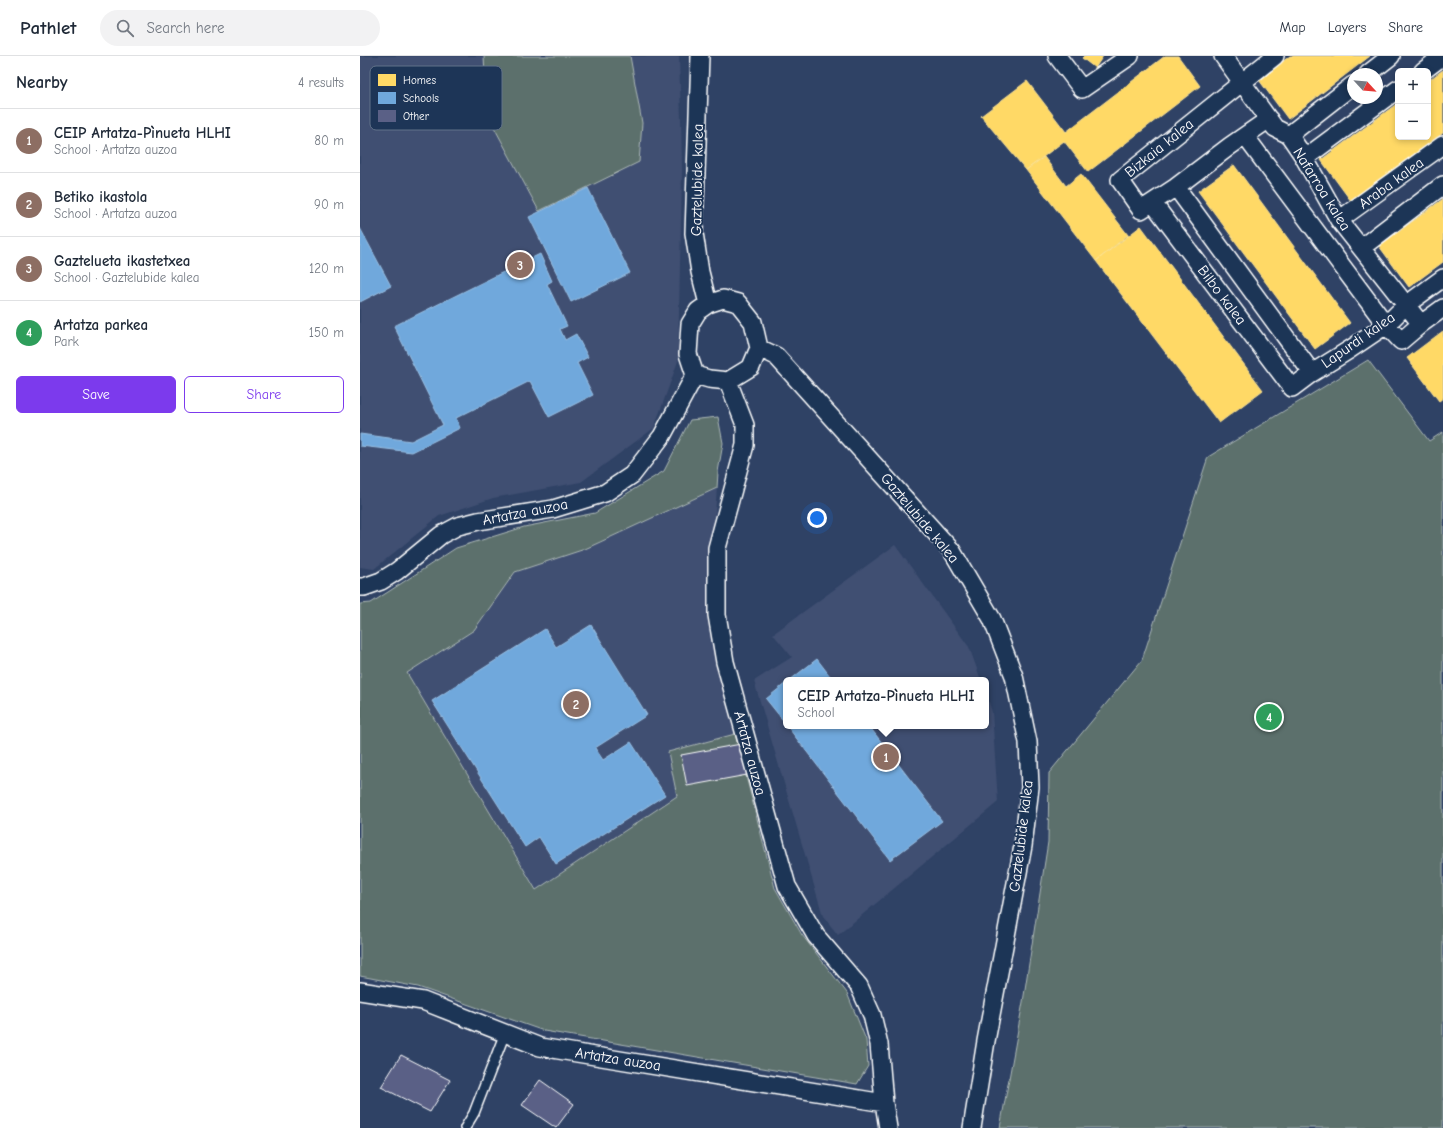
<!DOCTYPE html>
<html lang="en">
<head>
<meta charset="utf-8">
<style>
  body { margin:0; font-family:"Comic Neue",sans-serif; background:#f2f2f3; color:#1f2937 }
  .controls { position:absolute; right:12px; top:12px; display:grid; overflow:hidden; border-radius:6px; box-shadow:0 2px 6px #0003 }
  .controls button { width:36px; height:36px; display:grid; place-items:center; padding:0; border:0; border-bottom:1px solid #e0e1e3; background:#fff; color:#1f2937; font:20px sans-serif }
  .compass { position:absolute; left:987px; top:12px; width:36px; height:36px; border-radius:50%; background:#fff; box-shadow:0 2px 6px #0003; rotate:116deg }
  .you { position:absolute; left:457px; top:462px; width:14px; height:14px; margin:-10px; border:3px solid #fff; border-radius:50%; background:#1a73e8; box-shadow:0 0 0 6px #1a73e833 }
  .badge { display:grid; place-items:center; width:26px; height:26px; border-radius:50%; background:#7c3aed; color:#fff; font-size:13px; font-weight:700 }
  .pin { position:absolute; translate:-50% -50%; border:2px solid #fff; box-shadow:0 1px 4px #0006 }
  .popup { position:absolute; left:423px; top:621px; width:206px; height:52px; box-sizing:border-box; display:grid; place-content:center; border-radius:6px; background:#fff; filter:drop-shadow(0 1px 3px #0005); font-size:13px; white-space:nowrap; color:#747a83 }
  .popup b { font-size:15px; color:#1f2937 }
  .popup::after { content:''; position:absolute; left:50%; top:100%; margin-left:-8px; border:8px solid transparent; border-top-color:#fff }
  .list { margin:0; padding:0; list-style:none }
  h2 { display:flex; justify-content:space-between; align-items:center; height:52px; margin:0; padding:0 16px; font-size:17px }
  h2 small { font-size:13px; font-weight:400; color:#747a83 }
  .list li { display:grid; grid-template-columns:26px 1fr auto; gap:12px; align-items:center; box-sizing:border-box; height:64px; padding:0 16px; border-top:1px solid #e0e1e3 }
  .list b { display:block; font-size:15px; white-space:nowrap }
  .list p { margin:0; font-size:13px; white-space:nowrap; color:#747a83 }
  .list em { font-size:13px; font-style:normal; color:#747a83 }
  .actions { display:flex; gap:8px; padding:12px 16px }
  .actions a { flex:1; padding:9px 0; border:1px solid #7c3aed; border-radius:6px; text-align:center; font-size:14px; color:#7c3aed }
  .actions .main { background:#7c3aed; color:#fff }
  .icon { flex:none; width:22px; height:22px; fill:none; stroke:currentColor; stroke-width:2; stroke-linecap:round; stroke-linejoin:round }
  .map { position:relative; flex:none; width:1083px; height:1072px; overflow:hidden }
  header { display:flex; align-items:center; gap:24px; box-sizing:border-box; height:56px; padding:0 20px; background:#fff; border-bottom:1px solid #e0e1e3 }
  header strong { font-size:19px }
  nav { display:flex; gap:22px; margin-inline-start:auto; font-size:14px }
  .search { width:280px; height:36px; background:#f2f2f3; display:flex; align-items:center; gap:10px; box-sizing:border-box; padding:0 14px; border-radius:22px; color:#747a83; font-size:15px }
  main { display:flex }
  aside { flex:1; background:#fff }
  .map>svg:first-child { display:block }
  .built { fill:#404f72 }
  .green { fill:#5b706c; stroke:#adb8b6 }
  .homes { fill:#ffd966; stroke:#ffe494 }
  .schools { fill:#6fa8dc; stroke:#9ac2e6 }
  .building { fill:#5a6086; stroke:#fff }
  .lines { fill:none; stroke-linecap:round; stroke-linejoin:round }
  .service-casing { stroke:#fff; stroke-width:12 }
  .minor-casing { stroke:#fff; stroke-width:20 }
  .service { stroke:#1d3557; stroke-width:9 }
  .minor { stroke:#1d3557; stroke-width:17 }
  .labels { text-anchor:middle; stroke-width:4; stroke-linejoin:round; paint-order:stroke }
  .street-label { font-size:15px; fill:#fff; stroke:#1d3557 }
  .key { fill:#1d3557; stroke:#617289; stroke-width:1 }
  .key-label { font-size:11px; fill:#fff }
</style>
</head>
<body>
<header>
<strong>Pathlet</strong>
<div class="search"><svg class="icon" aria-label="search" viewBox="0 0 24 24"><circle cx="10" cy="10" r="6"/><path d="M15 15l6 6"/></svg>Search here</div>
<nav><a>Map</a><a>Layers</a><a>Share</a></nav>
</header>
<main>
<aside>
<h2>Nearby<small>4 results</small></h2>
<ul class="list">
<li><span class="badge" style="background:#8d6e63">1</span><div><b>CEIP Artatza-Pìnueta HLHI</b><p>School · Artatza auzoa</p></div><em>80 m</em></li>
<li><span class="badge" style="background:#8d6e63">2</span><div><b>Betiko ikastola</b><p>School · Artatza auzoa</p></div><em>90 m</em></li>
<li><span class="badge" style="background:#8d6e63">3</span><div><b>Gaztelueta ikastetxea</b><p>School · Gaztelubide kalea</p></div><em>120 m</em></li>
<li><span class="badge" style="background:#2e9e5b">4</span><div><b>Artatza parkea</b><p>Park</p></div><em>150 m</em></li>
</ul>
<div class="actions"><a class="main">Save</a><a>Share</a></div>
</aside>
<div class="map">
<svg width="1083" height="1072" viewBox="0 0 1083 1072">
  <rect width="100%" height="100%" fill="#2f4265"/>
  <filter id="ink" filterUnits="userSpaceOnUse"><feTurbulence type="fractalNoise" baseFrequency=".025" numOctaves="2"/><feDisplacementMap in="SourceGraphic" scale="8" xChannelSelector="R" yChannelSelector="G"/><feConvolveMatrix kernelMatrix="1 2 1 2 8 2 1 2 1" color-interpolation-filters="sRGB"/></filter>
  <g filter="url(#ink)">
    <path class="built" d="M0 0H319L321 63 322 114 318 305 294 372 221 426 133 442 79 460 14 513 0 511Z
      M357 432 347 558 375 678 308 696 317 740 176 834 47 617 114 574 155 516 225 493Z
      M535 489 609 591 621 624H426V670H626V638L632 656 638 746 478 879 463 860 394 625 432 601 413 578Z"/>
    <path class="green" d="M124 0H270L282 67 279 106 179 155 127 58Z
      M1008 304 1069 385 1083 376V1072H640L663 946 688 786 689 717 782 604 848 401Z
      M358 361 363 387 358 416 357 432 225 493 155 516 114 574 47 617 176 834 317 740 308 696 375 678 415 832 442 879 487 937 506 984 508 1010 497 1028 184 975 58 931 0 920V548L11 547 96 492 164 471 235 457 304 415 330 364Z"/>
    <path class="homes" d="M724 0H743L735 12 722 2Z
      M805 0H818L840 30 728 116 704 85 666 114 621 60 667 25 706 76Z
      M930 0H1010L928 63 899 24Z
      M1083 14V77L991 145 961 104 1038 47V81H1068V25Z
      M684 101 706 130 721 118 768 179 736 205 666 114Z
      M874 109 990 267 955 293 838 135Z
      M1083 143V206L1049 231 1019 190Z
      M781 170 903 334 859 367 736 205Z
      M1083 275V342L1079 345 1047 302Z"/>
    <path class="schools" d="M228 132 270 217 211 246 169 161Z
      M0 172 31 230 0 246Z
      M180 198 192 225 187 228 207 270 200 273 205 284 216 278 228 301 217 307 233 339 189 361 170 325 96 362 100 372 52 396 0 390V378L51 385 83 369 34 270Z
      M231 569 287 659 235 692 243 704 271 686 305 739 196 808 179 781 165 791 72 645 185 573 196 591Z
      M457 603 473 624H430Z
      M426 627V668L406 643Z
      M427 670H509L582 765 530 804Z"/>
    <path class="building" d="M381 688 387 719 327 730 321 699Z
      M41 999 90 1024 70 1056 21 1031Z
      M180 1024 214 1048 196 1072 162 1049Z"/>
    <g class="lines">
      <g class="service-casing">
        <path id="service" d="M105 1072 114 1057 145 977"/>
      </g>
      <g class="minor-casing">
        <path id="minor" d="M340 0 334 177 340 216 348 248
          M697 0 722 33 770 0
          M863 0 915 72 929 79 942 98 979 164 1061 268
          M1063 15 1083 0
          M1008 18 1031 0
          M909 63 870 90 816 131 781 154 760 124 915 0
          M929 79 993 29
          M885 80 1026 269 1041 285 1061 268 1083 252
          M945 102 1038 33
          M816 131 952 317
          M793 147 932 332 952 317 989 294 1026 269 1046 249 1083 222
          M979 164 1083 89
          M1001 192 1083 129
          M363 243 378 247 393 266 399 292 391 311 368 325 349 323 335 319 328 298 330 268 338 255 348 248Z
          M399 292 416 300 592 495 632 563 654 620 668 686 670 731 663 790 626 985 612 1072
          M368 325 385 369V389L357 492V559L365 606 427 830 456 880 499 930 512 959 519 988 524 1047 528 1072
          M0 531H4L21 525 37 515 81 479 98 470 118 465 193 453 245 437 272 419 302 380 335 319
          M0 935 63 945 180 991 524 1047"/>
      </g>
      <use href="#service" class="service"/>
      <use href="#minor" class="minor"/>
    </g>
  </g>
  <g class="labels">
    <g class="street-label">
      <text transform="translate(799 92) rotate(-39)" y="5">Bizkaia kalea</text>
      <text transform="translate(337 124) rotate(-89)" y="5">Gaztelubide kalea</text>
      <text transform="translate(1031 127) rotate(-36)" y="5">Araba kalea</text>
      <text transform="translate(962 133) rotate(58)" y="5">Nafarroa kalea</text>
      <text transform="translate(862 239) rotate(53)" y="5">Bilbo kalea</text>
      <text transform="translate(998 284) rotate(-35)" y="5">Lapurdi kalea</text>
      <text transform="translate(165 456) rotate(-11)" y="5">Artatza auzoa</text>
      <text transform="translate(560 462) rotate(50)" y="5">Gaztelubide kalea</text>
      <text transform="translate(390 697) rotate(75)" y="5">Artatza auzoa</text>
      <text transform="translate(661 780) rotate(-83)" y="5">Gaztelubide kalea</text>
      <text transform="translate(258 1003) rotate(9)" y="5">Artatza auzoa</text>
    </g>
  </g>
  <rect x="10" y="10" width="132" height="64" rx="6" class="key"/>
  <rect x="18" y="18" width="18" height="12" fill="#ffd966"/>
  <rect x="18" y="36" width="18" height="12" fill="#6fa8dc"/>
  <rect x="18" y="54" width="18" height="12" fill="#5a6086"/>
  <g class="key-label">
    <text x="43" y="28">Homes</text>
    <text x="43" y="46">Schools</text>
    <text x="43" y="64">Other</text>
  </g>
</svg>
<div class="controls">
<button>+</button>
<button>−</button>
</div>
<svg class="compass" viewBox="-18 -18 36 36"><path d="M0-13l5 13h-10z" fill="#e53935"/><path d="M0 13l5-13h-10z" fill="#747a83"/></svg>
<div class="you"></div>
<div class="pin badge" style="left:526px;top:701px;background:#8d6e63">1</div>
<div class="popup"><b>CEIP Artatza-Pìnueta HLHI</b>School</div>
<div class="pin badge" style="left:216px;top:648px;background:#8d6e63">2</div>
<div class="pin badge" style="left:160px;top:209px;background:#8d6e63">3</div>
<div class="pin badge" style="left:909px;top:661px;background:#2e9e5b">4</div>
</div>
</main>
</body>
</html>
